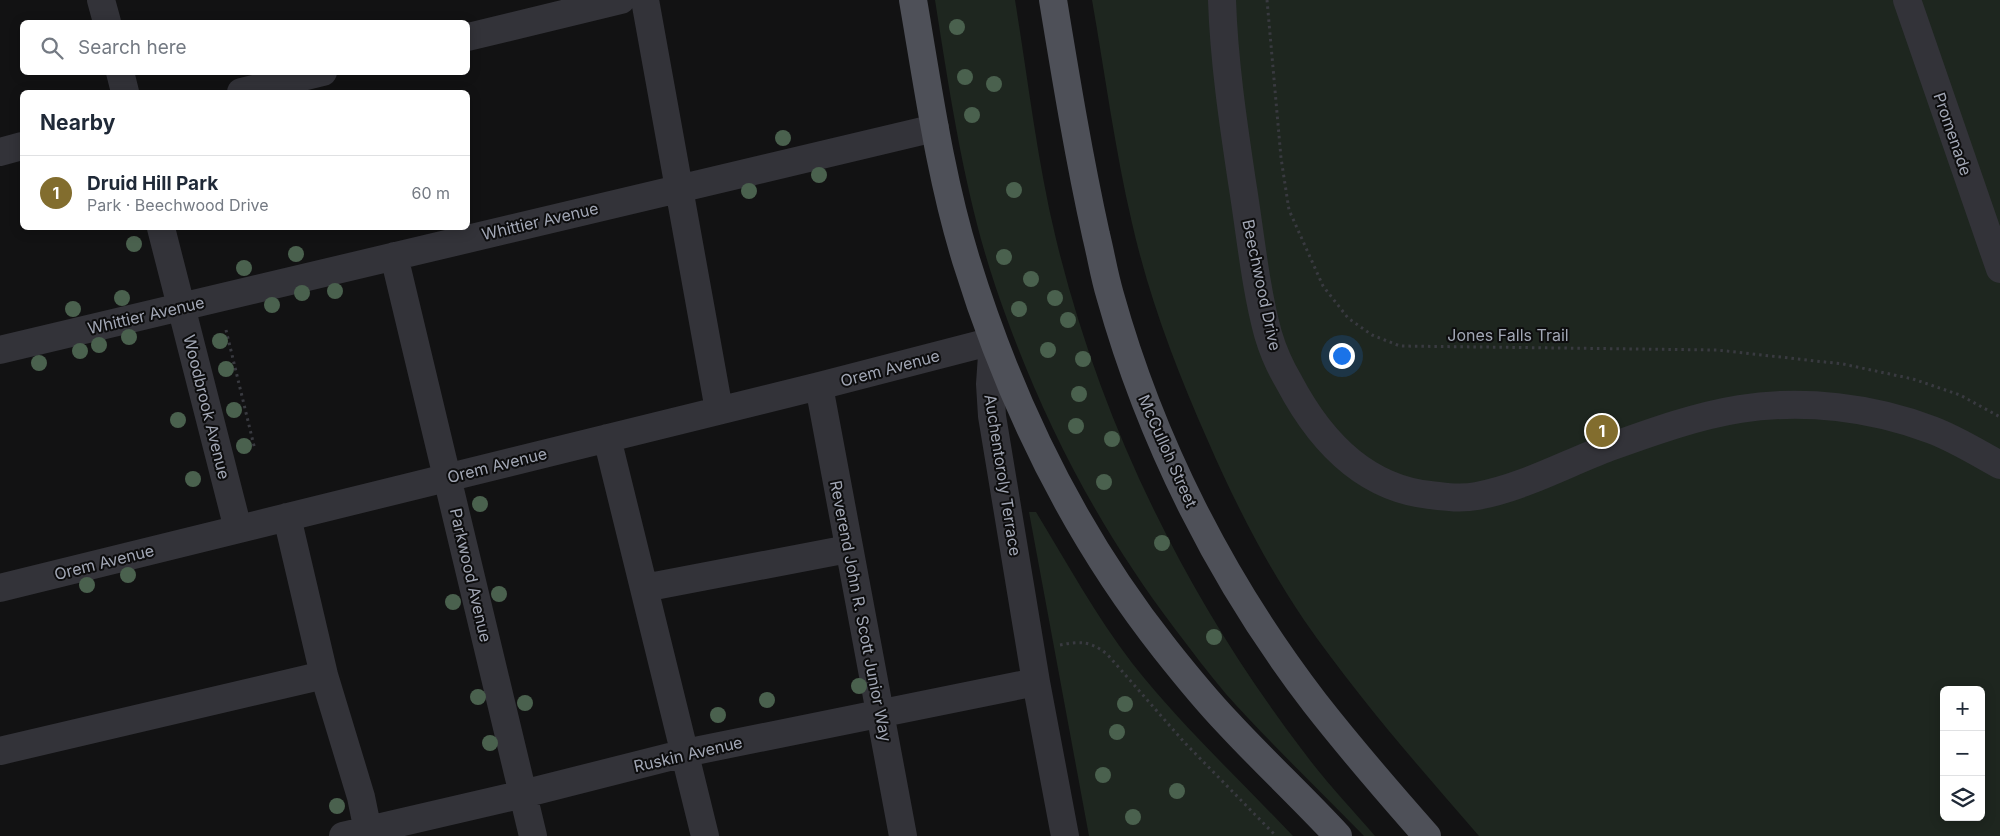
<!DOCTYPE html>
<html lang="en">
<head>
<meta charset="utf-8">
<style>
  body { margin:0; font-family:Inter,sans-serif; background:#f6f6f7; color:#1f2937 }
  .controls { position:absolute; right:15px; bottom:15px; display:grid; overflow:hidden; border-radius:8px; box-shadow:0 2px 12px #0003 }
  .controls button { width:45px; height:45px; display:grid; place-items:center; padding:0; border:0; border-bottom:1px solid #e0e1e3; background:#fff; color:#1f2937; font:25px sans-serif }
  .you { position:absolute; left:1341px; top:355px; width:18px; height:18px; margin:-12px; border:4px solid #fff; border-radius:50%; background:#1a73e8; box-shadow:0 0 0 8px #1a73e833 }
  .badge { display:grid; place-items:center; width:32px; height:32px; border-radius:50%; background:#826d2e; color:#fff; font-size:16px; font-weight:700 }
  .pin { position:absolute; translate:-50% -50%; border:2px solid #fff; box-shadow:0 1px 5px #0006 }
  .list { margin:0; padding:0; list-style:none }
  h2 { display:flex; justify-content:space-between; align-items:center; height:65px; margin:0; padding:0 20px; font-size:21px }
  h2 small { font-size:16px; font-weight:400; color:#747a83 }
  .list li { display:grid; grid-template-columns:32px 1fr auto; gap:15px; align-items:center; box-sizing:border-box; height:75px; padding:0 20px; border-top:1px solid #e0e1e3 }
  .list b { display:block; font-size:19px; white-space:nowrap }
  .list p { margin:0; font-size:16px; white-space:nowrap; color:#747a83 }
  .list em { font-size:16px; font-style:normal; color:#747a83 }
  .icon { flex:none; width:28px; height:28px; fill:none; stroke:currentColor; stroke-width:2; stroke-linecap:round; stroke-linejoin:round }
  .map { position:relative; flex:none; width:2000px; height:836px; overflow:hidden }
  .search { position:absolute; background:#fff; box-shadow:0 2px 12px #0003; left:20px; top:20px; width:450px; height:55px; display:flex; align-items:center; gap:12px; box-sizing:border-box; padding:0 18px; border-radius:8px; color:#747a83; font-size:19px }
  .panel { position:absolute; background:#fff; box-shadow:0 2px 12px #0003; left:20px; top:90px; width:450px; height:140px; border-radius:8px }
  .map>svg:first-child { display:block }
  .green { fill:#1e261f; fill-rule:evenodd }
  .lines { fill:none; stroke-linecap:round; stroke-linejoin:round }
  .path { stroke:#393a40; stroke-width:3; stroke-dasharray:2.5 4; stroke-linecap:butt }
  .minor { stroke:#333339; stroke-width:28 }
  .major { stroke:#4e5058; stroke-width:28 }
  .tree { fill:#4a614e }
  .labels { text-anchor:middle; stroke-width:4; stroke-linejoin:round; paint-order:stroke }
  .street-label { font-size:16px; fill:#a2a7b5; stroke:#0d0d0e }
</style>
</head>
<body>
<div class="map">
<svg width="2000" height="836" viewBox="0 0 2000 836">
  <rect width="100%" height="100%" fill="#121213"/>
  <path class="green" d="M935 0H1015C1028 79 1037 160 1056 239 1101 425 1187 599 1303 751 1325 781 1351 808 1375 836H1364C1318 789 1270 743 1226 694 1208 673 1192 651 1175 629 1095 523 1039 414 996 288 965 197 950 95 935 0Z
    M1092 0H2000V836H1479C1418 766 1357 696 1304 620 1266 564 1235 503 1208 441 1177 371 1149 298 1132 223 1115 150 1105 74 1092 0ZM1944 690H1981V817H1944Z
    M1029 512H1036C1067 563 1096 616 1132 663 1181 725 1239 779 1293 836H1089Z"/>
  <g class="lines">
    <path class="path" d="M1267 0 1281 158 1289 210 1323 286 1348 318 1372 335 1400 346 1717 350 1843 364 1913 379 1960 395 2000 417
      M226 330 255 450
      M1060 645C1081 641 1090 641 1107 654L1184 742 1276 836"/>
    <path class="minor" d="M101 0 107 22
      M645 0 719 410
      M1222 0C1224 61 1233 122 1242 182 1250 231 1255 286 1268 334 1273 351 1280 367 1289 382 1319 439 1363 488 1430 495 1446 497 1461 499 1477 496 1524 487 1565 464 1610 447 1652 432 1696 416 1740 409 1803 399 1872 407 1932 430 1956 439 1978 453 2000 465
      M1907 0 2000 269
      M468 37 621 0
      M120 72 125 92
      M241 92 323 72
      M0 152 22 146
      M161 228 238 529
      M394 256 533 836
      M0 350 935 128
      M819 386 903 836
      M607 438 705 836
      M287 517 324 675 361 797 369 836
      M0 588 819 386 993 341 990 384 992 416 1036 682 1065 836
      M644 588 848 549
      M0 751 324 675
      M343 836 523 794 685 753 1036 682"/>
    <path class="major" d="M913 0C928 87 940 176 966 260 1009 399 1074 534 1165 649 1184 673 1205 699 1227 722 1263 761 1302 797 1338 836
      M1053 0C1066 79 1079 158 1096 235 1101 255 1104 275 1110 295 1151 442 1222 582 1315 703 1351 749 1389 793 1427 836"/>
  </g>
  <g class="tree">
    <circle cx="957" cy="27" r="8"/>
    <circle cx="965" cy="77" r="8"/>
    <circle cx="994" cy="84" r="8"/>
    <circle cx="972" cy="115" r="8"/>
    <circle cx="783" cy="138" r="8"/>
    <circle cx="819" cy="175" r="8"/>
    <circle cx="1014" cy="190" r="8"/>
    <circle cx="749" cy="191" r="8"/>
    <circle cx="134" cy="244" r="8"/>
    <circle cx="296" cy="254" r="8"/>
    <circle cx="1004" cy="257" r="8"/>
    <circle cx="244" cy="268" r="8"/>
    <circle cx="1031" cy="279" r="8"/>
    <circle cx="335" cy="291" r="8"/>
    <circle cx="302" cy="293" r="8"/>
    <circle cx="122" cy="298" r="8"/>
    <circle cx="1055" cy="298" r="8"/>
    <circle cx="272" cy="305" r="8"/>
    <circle cx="73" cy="309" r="8"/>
    <circle cx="1019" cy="309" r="8"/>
    <circle cx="1068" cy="320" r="8"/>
    <circle cx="129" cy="337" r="8"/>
    <circle cx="220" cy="341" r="8"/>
    <circle cx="99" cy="345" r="8"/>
    <circle cx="1048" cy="350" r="8"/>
    <circle cx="80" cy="351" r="8"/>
    <circle cx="1083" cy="359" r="8"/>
    <circle cx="39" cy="363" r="8"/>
    <circle cx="226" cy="369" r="8"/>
    <circle cx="1079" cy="394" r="8"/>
    <circle cx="234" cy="410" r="8"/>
    <circle cx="178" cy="420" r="8"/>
    <circle cx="1076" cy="426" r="8"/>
    <circle cx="1112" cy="439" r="8"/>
    <circle cx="244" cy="446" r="8"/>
    <circle cx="193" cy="479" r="8"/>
    <circle cx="1104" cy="482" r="8"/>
    <circle cx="480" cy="504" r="8"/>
    <circle cx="1162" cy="543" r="8"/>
    <circle cx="128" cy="575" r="8"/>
    <circle cx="87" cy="585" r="8"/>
    <circle cx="499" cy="594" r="8"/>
    <circle cx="453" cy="602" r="8"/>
    <circle cx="1214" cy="637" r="8"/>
    <circle cx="859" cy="686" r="8"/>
    <circle cx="478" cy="697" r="8"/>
    <circle cx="767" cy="700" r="8"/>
    <circle cx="525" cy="703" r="8"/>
    <circle cx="1125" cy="704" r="8"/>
    <circle cx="718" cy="715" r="8"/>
    <circle cx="1117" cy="732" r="8"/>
    <circle cx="490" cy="743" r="8"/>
    <circle cx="1103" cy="775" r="8"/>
    <circle cx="1177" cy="791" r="8"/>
    <circle cx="337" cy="806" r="8"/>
    <circle cx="1133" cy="817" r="8"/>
  </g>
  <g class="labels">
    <g class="street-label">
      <text transform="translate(1953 134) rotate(71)" y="6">Promenade</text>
      <text transform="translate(540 221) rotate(-13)" y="6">Whittier Avenue</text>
      <text transform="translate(1262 285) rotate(78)" y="6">Beechwood Drive</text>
      <text transform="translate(146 315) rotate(-13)" y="6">Whittier Avenue</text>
      <text x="1508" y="341">Jones Falls Trail</text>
      <text transform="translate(890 368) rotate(-15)" y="6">Orem Avenue</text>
      <text transform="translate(207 407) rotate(76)" y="6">Woodbrook Avenue</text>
      <text transform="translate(1168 451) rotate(66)" y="6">McCulloh Street</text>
      <text transform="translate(497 465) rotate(-14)" y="6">Orem Avenue</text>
      <text transform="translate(1003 475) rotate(81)" y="6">Auchentoroly Terrace</text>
      <text transform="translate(104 562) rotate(-14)" y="6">Orem Avenue</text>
      <text transform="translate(471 575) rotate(77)" y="6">Parkwood Avenue</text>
      <text transform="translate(861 611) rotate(79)" y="6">Reverend John R. Scott Junior Way</text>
      <text transform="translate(688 754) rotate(-13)" y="6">Ruskin Avenue</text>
    </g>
  </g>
</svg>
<div class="controls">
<button>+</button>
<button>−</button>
<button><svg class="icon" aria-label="layers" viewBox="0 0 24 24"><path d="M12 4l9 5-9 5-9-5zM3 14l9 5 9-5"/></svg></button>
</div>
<div class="you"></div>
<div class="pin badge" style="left:1602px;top:431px">1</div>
<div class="search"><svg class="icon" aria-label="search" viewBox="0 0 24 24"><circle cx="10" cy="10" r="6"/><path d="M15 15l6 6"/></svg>Search here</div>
<section class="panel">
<h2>Nearby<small></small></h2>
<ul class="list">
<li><span class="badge">1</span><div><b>Druid Hill Park</b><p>Park · Beechwood Drive</p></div><em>60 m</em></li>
</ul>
</section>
</div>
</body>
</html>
